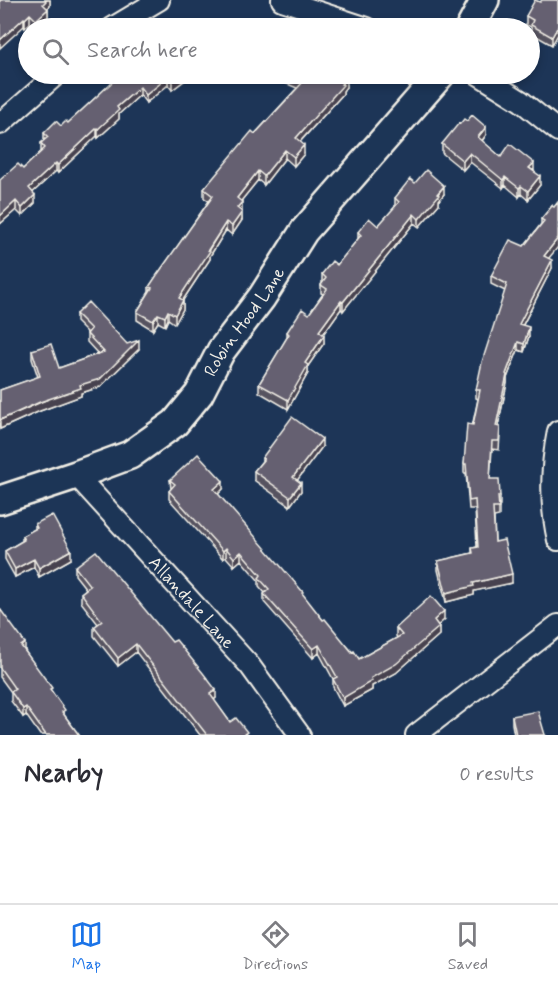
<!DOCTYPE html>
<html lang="en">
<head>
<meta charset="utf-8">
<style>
  body { margin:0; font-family:Mynerve,sans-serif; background:#f2f2f3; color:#2b2b33 }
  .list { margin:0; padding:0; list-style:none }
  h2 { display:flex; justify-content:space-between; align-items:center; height:78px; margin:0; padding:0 24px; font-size:26px }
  h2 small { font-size:20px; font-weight:400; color:#7c7c81 }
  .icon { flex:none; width:33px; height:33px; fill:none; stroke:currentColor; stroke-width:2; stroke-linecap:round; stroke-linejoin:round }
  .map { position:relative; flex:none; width:558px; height:735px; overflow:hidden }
  .search { position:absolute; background:#fff; box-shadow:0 3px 9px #0003; left:18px; right:18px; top:18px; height:66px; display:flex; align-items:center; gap:15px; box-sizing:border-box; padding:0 21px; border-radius:33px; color:#7c7c81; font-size:22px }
  .sheet { height:168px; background:#fff }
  nav { display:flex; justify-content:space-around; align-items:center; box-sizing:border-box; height:84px; border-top:2px solid #e1e1e2; background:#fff; font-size:16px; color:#7c7c81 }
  nav a { display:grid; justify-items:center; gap:3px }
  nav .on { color:#1a73e8 }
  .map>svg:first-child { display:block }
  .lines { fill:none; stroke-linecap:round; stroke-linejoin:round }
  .street-casing { stroke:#f4f1e8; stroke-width:24 }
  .secondary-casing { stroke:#f4f1e8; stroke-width:32 }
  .street { stroke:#1d3557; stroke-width:20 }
  .secondary { stroke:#1d3557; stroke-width:27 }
  .wall { fill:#575361; stroke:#f4f1e8; stroke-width:1.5 }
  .shaded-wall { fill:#47434f; stroke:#f4f1e8; stroke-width:1.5 }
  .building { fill:#656071; stroke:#f4f1e8; stroke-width:1.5 }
  .labels { text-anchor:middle; stroke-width:4.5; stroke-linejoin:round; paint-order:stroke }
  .street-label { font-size:18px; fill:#f4f1e8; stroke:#1d3557 }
</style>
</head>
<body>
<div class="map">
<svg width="558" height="735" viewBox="0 0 558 735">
  <rect width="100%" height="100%" fill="#1d3557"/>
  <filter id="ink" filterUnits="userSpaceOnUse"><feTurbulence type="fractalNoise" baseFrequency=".0167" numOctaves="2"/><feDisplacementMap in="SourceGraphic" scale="12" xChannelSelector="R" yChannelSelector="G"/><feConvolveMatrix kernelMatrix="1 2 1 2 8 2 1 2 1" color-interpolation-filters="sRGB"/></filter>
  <g filter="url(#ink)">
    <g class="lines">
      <g class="street-casing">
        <g id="street">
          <path d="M282 0 367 28"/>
          <path d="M112 28 159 0"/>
          <path d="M478 74 521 101 558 131"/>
          <path d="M0 124 57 74"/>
          <path d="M558 431C551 466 550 505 558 540"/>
          <path id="s1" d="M76 475 250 666 300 735"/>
          <path d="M416 735 558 625"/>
        </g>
      </g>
      <g class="secondary-casing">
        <g id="secondary">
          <path d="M470 28 485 0"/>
          <path id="s2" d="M0 500 76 475 130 455 175 423 199 394 221 351 262 297 304 231 441 74"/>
        </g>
      </g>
      <use href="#street" class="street"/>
      <use href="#secondary" class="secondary"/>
    </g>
    <path class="wall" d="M0 0H50V6L48 8V17L36 28 30 23 25 28Z
      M558 0 552 45 531 33V27L526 25V16L540 2Z
      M121 74H193L172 90 168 85 146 103 140 95 119 114V119L98 138 97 136 58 173 56 171 33 192 35 203 22 216 16 210 0 224 23 169 41 152V143L44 141V133L68 123Z
      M266 74H345L343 76 346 87 343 91V94L300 142 304 154 294 166 285 158 264 185 258 180 241 201 242 220 232 235 226 230 210 256V259L183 300V309L175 324 168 319 165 326 158 322 153 330 137 320V312L149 292V287L209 201 204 198V189L297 88 266 75Z
      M486 135 482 141 501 157 534 171 540 185 528 200 521 194 519 197 505 185 503 188 470 162 463 170 442 153V144Z
      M415 183 444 194 439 200V204L419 227 414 223 343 311 341 309 323 334 324 343 308 366V373L288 409 259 392V384L287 338V332L309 314 323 294 321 293V285L322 283V274L337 265 358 239V232L378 226 395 207V198Z
      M552 206 549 258 552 268 523 325 529 336 524 352 518 350 507 378V383L498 426 500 435 499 450 492 449 490 479 500 496V505H499V516L494 517 495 542 512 583 474 591V595L446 602 438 570V561L472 553V548L477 547 475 509H469L466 473H464V464L478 399 476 398V390L505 291 491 284V276L524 246 541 224V219Z
      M76 314 127 344 139 349 100 387 81 393V396L40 411 0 429V390L38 377 32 359V350L59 368 98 354 87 342V333L76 322Z
      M322 447 297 480 301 491 290 506 254 480V471L262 461V458Z
      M170 480 223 489 218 494 323 620 359 659 397 638 396 636V628L444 620 438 625 439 635 396 673 372 686V690L343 706 333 687V679L319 653 313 658 264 602V594L265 593 259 586V581L241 560 234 566 226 557 223 559 169 499V491L171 489Z
      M35 524 71 559 39 577 34 567 15 577 5 559V551L22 541V536L35 529Z
      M75 567 216 698 214 700 230 722 247 735H200L136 652 118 666 94 636V627L98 624 81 602V593L86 589 75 575Z
      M0 609 25 651 52 692 65 716 79 735H40L26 715 23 717 11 701V692L0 677Z
      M512 716 545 735H514L512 724Z"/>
    <path class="shaded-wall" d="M46 0H50V6L43 12V4Z
      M48 9V17L36 28V20Z
      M30 14V23L25 28V19Z
      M24 18V26L0 48V40Z
      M558 26V34L552 45V37Z
      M182 74H193L172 90V81Z
      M201 74H212L201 77Z
      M217 74H225L217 76Z
      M168 77V85L146 103V95Z
      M346 79V87L343 91V94L296 146V138Z
      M140 87V95L119 114V119L98 138V129L117 107Z
      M486 127V135L478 146V137Z
      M97 128V136L58 173V165Z
      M304 145V154L294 166V157Z
      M285 150V158L264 185V176Z
      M470 153V162L463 170V161Z
      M56 163V171L29 196V188Z
      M534 163V171L529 168Z
      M258 171V180L237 206V198Z
      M540 176V185L528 200V191Z
      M505 177V185L503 188V180Z
      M444 186V194L439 200V204L419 227V219Z
      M521 186V194L519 197V188Z
      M35 195V203L22 216V208Z
      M16 201V210L0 224V216Z
      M242 202V210L237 216V208Z
      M242 212V220L232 235V226Z
      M414 214V223L343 311V302Z
      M226 222V230L210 256V259L179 306V298Z
      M558 238V247L544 264V256Z
      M552 260V268L519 332V324Z
      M183 300V309L175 324V315Z
      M341 301V309L319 340V331Z
      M168 311V319L165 326V317Z
      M158 314V322L153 330V321Z
      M529 327V336L524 352V344Z
      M324 335V343L308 366V373L288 409V400L305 363Z
      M139 340V349L100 387 81 393V396L40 411 0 429V420L80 385Z
      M518 342V350L507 378V383L496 435V426L506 374Z
      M322 439V447L293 486V477Z
      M223 481V489L214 498V489Z
      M301 483V491L290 506V497Z
      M226 548V557L223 559V551Z
      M71 550V559L39 577V568Z
      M241 552V560L234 566V558Z
      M34 559V567L15 577V569Z
      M512 574V583L474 591V595L446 602V593L473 583Z
      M444 611V620L434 629V620Z
      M439 627V635L396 673 372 686V690L343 706V698Z
      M25 643V651L21 646Z
      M136 644V652L118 666V658Z
      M319 645V653L313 658V649Z
      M216 690V698L210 703V694Z
      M26 707V715L23 717V709Z"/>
    <path class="building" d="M0 0H47L43 4 48 9 36 20 30 14 25 19 24 18 0 40Z
      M535 0 540 2 542 0H558V26L552 37 531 25 533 20 526 16Z
      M265 23 280 28H253L254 25 263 28Z
      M202 24 203 28H187Z
      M121 74H182L172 81 168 77 146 95 140 87 117 107 119 110 98 129 97 128 58 165 56 163 29 188 35 195 22 208 16 201 0 216V180L18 164 23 169 45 148 41 143 48 137 44 133 56 121 61 126 66 121 68 123Z
      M282 74H340L346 79 341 84 343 85 296 138 304 145 294 157 285 150 264 176 258 171 237 198 242 202 237 208 242 212 232 226 226 222 208 250 210 251 179 298 183 300 175 315 168 311 165 317 158 314 153 321 137 312 152 288 149 287 157 275 213 196 204 189 252 131 255 134 303 82Z
      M472 115 486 127 478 137 501 157 510 144 534 163 529 168 540 176 528 191 521 186 519 188 505 177 503 180 470 153 463 161 442 144 459 123 460 124 464 119 467 121Z
      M426 170 444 186 437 194 439 195 419 219 414 214 343 302 341 301 319 331 324 335 305 363 308 365 288 400 259 384 289 334 287 332 302 309 309 314 327 289 321 285 326 278 322 274 332 261 337 265 361 235 358 232 369 218 378 226 399 202 395 198 410 179 415 183Z
      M558 202V238L544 256 552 260 519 324 529 327 524 344 518 342 506 374 507 375 496 426 500 427 499 441H492L490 479H499L500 496H498L499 508H493L495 542 504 540 512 574 473 583 474 586 446 593 438 561 473 553 472 548 478 547 475 500 469 501 466 464H464L467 424 473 425 480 390H476L482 362 507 284 491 276 510 240 524 246 544 221 541 219 552 206 554 207Z
      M88 302 127 344 139 340 100 379 80 385 81 388 40 402 0 420V390L40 376 32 350 51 344 59 368 104 352 87 334 91 329 76 314Z
      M292 417 322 439 293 477 301 483 290 497 254 471 264 459 262 458Z
      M198 454 223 481 214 489 303 592 302 593 323 620 325 619 352 652 354 651 359 659 402 635 396 628 431 596 444 611 434 620 439 627 396 664 371 678 372 681 343 698 333 679 337 677 319 645 313 649 264 594 269 589 259 578 261 575 241 552 234 558 226 548 223 551 169 491 175 484 170 480Z
      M52 515 71 550 39 568 34 559 15 569 5 551 24 540 22 536 37 528 35 524Z
      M96 551 172 642 176 640 203 673 216 690 210 694 230 722 236 718 247 732 244 734 245 735H207L136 644 118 658 94 627 102 621 81 593 90 586 75 567Z
      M0 609 25 643 21 646 52 688 50 689 65 710 62 712 79 735H46L26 707 23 709 11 692 15 689 0 668Z
      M538 711 545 735H516L512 716Z"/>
  </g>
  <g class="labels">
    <g class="street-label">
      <text dy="6" stroke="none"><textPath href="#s2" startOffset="316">Robin Hood Lane</textPath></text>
      <text dy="6" stroke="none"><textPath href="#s1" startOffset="172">Allandale Lane</textPath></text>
    </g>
  </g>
</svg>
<div class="search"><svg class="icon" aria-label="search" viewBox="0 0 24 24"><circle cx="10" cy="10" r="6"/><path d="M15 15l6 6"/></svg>Search here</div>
</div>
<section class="sheet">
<h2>Nearby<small>0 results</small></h2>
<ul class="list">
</ul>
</section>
<nav>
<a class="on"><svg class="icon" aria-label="map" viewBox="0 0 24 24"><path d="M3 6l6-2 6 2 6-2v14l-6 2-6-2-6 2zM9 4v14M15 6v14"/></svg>Map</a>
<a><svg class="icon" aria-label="directions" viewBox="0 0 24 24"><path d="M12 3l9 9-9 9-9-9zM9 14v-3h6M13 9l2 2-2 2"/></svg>Directions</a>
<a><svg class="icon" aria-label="saved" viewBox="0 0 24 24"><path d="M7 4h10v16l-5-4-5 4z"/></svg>Saved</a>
</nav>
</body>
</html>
